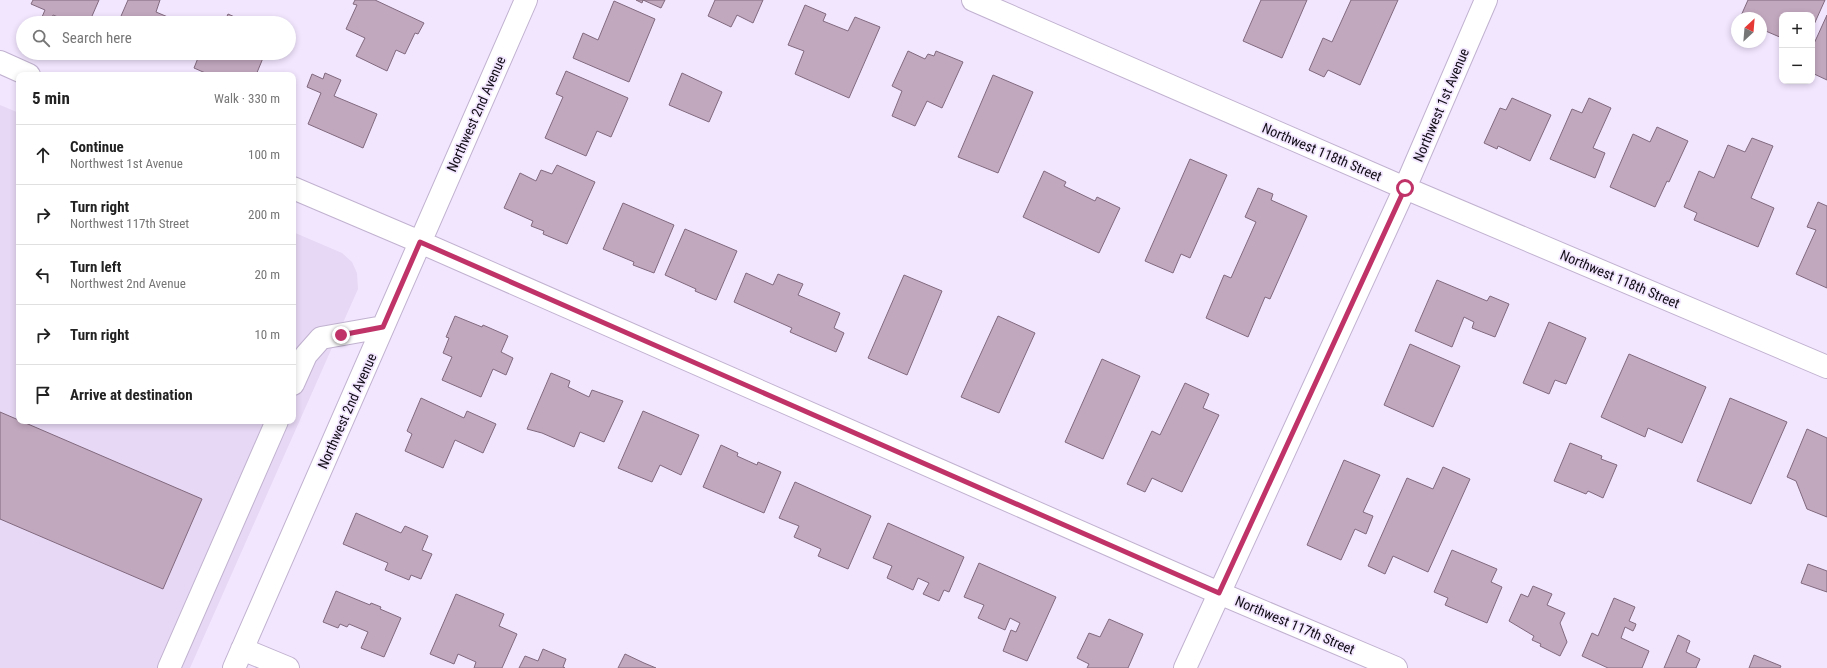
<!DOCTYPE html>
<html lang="en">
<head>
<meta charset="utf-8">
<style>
  body { margin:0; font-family:"Roboto Condensed",sans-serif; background:#f2f2f2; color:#222 }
  .controls { position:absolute; right:12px; top:12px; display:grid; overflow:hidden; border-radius:8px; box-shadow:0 2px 6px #0003 }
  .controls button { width:36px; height:36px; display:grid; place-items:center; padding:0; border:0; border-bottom:1px solid #e0e0e0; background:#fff; color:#222; font:20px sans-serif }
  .compass { position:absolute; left:1731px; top:12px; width:36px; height:36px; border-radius:50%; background:#fff; box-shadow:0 2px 6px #0003; rotate:26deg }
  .stop { position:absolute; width:12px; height:12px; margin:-9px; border:3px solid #bf3369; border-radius:50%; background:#fff }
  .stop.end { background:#bf3369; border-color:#fff; box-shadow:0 1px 4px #0008 }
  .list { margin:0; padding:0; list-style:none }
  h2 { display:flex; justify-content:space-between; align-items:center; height:52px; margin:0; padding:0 16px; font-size:17px }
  h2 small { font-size:13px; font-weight:400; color:#767676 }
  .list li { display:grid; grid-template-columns:26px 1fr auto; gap:12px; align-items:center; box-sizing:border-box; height:60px; padding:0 16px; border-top:1px solid #e0e0e0 }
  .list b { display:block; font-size:15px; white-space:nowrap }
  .list p { margin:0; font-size:13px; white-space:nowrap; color:#767676 }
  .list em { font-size:13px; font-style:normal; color:#767676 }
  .icon { flex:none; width:22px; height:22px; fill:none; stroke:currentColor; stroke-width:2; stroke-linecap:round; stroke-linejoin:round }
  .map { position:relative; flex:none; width:1827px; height:668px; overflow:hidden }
  .search { position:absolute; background:#fff; box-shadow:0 2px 6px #0003; left:16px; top:16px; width:280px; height:44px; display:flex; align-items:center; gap:10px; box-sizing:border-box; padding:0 14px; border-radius:22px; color:#767676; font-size:15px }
  .panel { position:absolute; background:#fff; box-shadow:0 2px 6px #0003; left:16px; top:72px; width:280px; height:352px; border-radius:8px }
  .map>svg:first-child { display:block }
  .built { fill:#e7d8f5 }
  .building { fill:#c2a8bf; stroke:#81697e }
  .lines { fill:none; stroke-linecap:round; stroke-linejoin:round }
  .minor-casing { stroke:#c1b2d0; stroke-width:24 }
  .minor { stroke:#fff; stroke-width:22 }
  .route { stroke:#bf3369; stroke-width:5 }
  .labels { text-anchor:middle; stroke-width:3.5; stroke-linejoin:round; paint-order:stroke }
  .street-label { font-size:14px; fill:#110c16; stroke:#f2e6ff }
</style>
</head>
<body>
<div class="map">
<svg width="1827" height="668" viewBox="0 0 1827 668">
  <rect width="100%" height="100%" fill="#f2e6ff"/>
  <path class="built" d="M0 105 19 113V421H293V232L342 253 352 262 357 273 358 289 190 668H0Z"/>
  <path class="building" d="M33 0H99L89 23H73L53 15 51 20 42 17 45 10 31 4Z
    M128 0H160L156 12 182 23H118Z
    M355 0H375L424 23 418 34 415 33 405 54 396 50 387 71 356 56 365 38 346 29 357 5 353 4Z
    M636 0H665L661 8 643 0 642 3Z
    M715 0H763L753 23 737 15 731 27 708 16Z
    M1261 0H1307L1282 58 1243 41Z
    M1351 0H1398L1360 85 1328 70 1324 77 1309 70 1323 38 1332 42Z
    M1748 0H1825L1812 29V15H1782V38L1761 29V18H1740Z
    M614 1 655 19 629 82 573 58 583 33 598 40Z
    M805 5 826 14 823 21 848 31 855 17 880 27 849 98 795 74 804 51 788 45Z
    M228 14 248 23H224Z
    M1827 15V80L1812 73V48Z
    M908 51 925 59 928 54 934 56 936 51 963 62 942 108 927 101 915 126 892 116 902 91 892 86Z
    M200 53H251L263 58 256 75H210L194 68Z
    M566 71 628 98 611 137 597 131 586 156 545 138 563 97 556 94Z
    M325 73 341 80 334 96 377 114 363 148 308 124 321 93 307 87 312 74 323 79Z
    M682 73 722 92 709 122 669 105Z
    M993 75 1033 92 998 173 958 157Z
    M1512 98 1551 115 1530 161 1498 146 1497 149 1484 143 1500 108 1506 110Z
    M1589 98 1611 108 1593 148 1605 153 1595 178 1550 159 1572 109 1582 113Z
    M1657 127 1688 141 1669 182 1667 181 1655 207 1610 187 1633 134 1650 142Z
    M1752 138 1773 146 1751 198 1774 208 1758 247 1694 220 1697 213 1684 207 1699 171 1714 178 1728 145 1745 152Z
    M1190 159 1227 175 1190 258 1181 254 1173 273 1145 261Z
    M557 165 595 182 567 244 543 234 544 231 531 226 533 221 504 208 520 173 536 181 541 170 552 174Z
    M1044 171 1066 182 1064 186 1095 201 1097 197 1120 208 1099 253 1023 217Z
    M1258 188 1273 194 1271 200 1307 216 1270 299 1265 297 1248 337 1206 318 1224 275 1231 278 1256 222 1245 217Z
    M1818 202 1827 206V288L1796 274 1816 230 1807 227Z
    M623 203 674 225 654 273 633 265 634 262 603 249Z
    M685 229 737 251 716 300 695 291 696 289 665 275Z
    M746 273 773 285 778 274 790 279 803 284 798 295 840 313 834 328 844 333 836 352 790 332 792 328 734 302Z
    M904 275 942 291 907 375 868 358Z
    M1437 280 1487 301 1490 296 1509 304 1495 337 1472 328 1474 322 1464 317 1452 347 1415 331Z
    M455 316 482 327 483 325 508 336 501 352 513 358 506 375 493 369 481 397 442 380 452 357 443 353 449 338 446 337Z
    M998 316 1035 333 999 413 961 397Z
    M1549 322 1586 338 1566 384 1555 380 1549 394 1523 383Z
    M1410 344 1460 366 1433 427 1384 405Z
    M1629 354 1706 387 1682 443 1648 428 1645 437 1601 417Z
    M1102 359 1140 376 1103 459 1065 442Z
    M551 373 570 381 568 387 589 397 592 390 623 401 604 442 580 432 574 447 542 433 527 429Z
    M1185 383 1209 394 1203 408 1219 415 1182 492 1152 478 1145 492 1127 484 1152 431 1160 435Z
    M421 398 464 418 467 411 496 424 483 453 455 440 443 468 405 451 412 434 407 431Z
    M1730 398 1787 422 1751 504 1697 481Z
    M643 411 699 435 681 475 660 465 652 482 618 468Z
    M0 412 202 499 163 589 0 519Z
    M1807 429 1827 438V517L1807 509 1796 481 1787 477Z
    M1570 443 1602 456 1601 459 1617 465 1603 498 1588 491 1586 494 1554 481Z
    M721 445 738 453 737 456 757 465 758 462 781 472 764 513 703 487Z
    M1344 460 1380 475 1363 512 1373 516 1366 534 1355 529 1341 560 1307 545Z
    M1443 467 1470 479 1428 572 1393 556 1385 574 1368 566 1407 478 1433 489Z
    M795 482 871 516 848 569 818 556 821 549 794 537 799 526 779 518Z
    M356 513 401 533 405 526 428 536 422 550 432 554 421 579 411 575 409 580 385 570 388 563 343 544Z
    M888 523 964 557 949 592 944 590 939 601 923 594 929 583 918 578 913 590 887 578 892 566 873 558Z
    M1452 550 1497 569 1491 582 1502 587 1487 623 1445 605 1448 598 1434 592Z
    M979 563 1056 597 1027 661 1003 651 1011 630 1016 632 1020 623 1010 618 1005 630 978 618 984 605 964 597Z
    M1808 564 1827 571V592L1801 583Z
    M1533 586 1552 594 1547 605 1565 613 1560 623 1567 642 1560 656 1540 646 1541 644 1532 640 1534 636 1509 621 1521 594 1528 597Z
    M336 591 370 605 371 603 381 607 380 609 401 618 384 657 361 648 368 632 349 624 347 627 340 624 338 628 323 622Z
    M456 594 504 614 499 626 517 634 502 668H474L476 662 458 654 454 664 430 654Z
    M1614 598 1635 607 1629 621 1636 624 1635 627 1633 631 1625 627 1621 638 1649 651 1642 668H1608L1582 656 1592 633 1598 636Z
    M1109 619 1143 634 1128 668H1087L1089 664 1077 658 1089 633 1100 637Z
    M1678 635 1690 641 1686 652 1700 659 1696 668H1664Z
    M543 649 566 659 563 667 565 668H519L525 656 538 661Z
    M625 654 644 663 656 668H618Z
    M1754 655 1781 666 1780 668H1749Z"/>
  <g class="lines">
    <g class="minor-casing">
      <path id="minor" d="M973 0 1405 188 1827 367
        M0 62 29 75
        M293 188 420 242 1219 593 1396 668
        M293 384 306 355 321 338 383 327
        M242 649 288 668
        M169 668 277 421
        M234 668 526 0
        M1185 668 1405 188 1486 0"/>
    </g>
    <use href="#minor" class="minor"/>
  </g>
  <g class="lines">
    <path class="route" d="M341 335 383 327 420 242 1219 593 1405 188"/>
  </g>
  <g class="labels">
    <g class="street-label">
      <text transform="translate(1441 105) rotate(-67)" y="5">Northwest 1st Avenue</text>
      <text transform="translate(476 114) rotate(-66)" y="5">Northwest 2nd Avenue</text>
      <text transform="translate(1322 152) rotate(23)" y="5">Northwest 118th Street</text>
      <text transform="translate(1620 279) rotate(23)" y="5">Northwest 118th Street</text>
      <text transform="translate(347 411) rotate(-66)" y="5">Northwest 2nd Avenue</text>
      <text transform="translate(1295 625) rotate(23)" y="5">Northwest 117th Street</text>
    </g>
  </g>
</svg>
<div class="controls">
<button>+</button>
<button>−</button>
</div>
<svg class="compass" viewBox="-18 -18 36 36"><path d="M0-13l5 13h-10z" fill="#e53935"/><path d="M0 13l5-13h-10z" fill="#767676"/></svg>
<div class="stop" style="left:1405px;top:188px"></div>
<div class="stop end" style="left:341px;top:335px"></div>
<div class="search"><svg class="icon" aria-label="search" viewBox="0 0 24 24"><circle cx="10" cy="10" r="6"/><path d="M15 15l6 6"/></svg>Search here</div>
<section class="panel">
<h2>5 min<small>Walk · 330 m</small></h2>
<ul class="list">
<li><svg class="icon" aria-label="ahead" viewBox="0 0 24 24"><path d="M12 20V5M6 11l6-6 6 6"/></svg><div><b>Continue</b><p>Northwest 1st Avenue</p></div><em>100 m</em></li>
<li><svg class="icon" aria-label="right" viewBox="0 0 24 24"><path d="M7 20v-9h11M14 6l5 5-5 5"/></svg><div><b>Turn right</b><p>Northwest 117th Street</p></div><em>200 m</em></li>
<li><svg class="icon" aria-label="left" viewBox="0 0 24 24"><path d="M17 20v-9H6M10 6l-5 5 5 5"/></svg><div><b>Turn left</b><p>Northwest 2nd Avenue</p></div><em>20 m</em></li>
<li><svg class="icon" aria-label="right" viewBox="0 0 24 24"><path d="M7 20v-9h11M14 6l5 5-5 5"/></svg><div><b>Turn right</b></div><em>10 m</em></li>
<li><svg class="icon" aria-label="arrive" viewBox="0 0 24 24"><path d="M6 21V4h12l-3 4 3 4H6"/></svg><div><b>Arrive at destination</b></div></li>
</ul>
</section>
</div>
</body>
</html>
